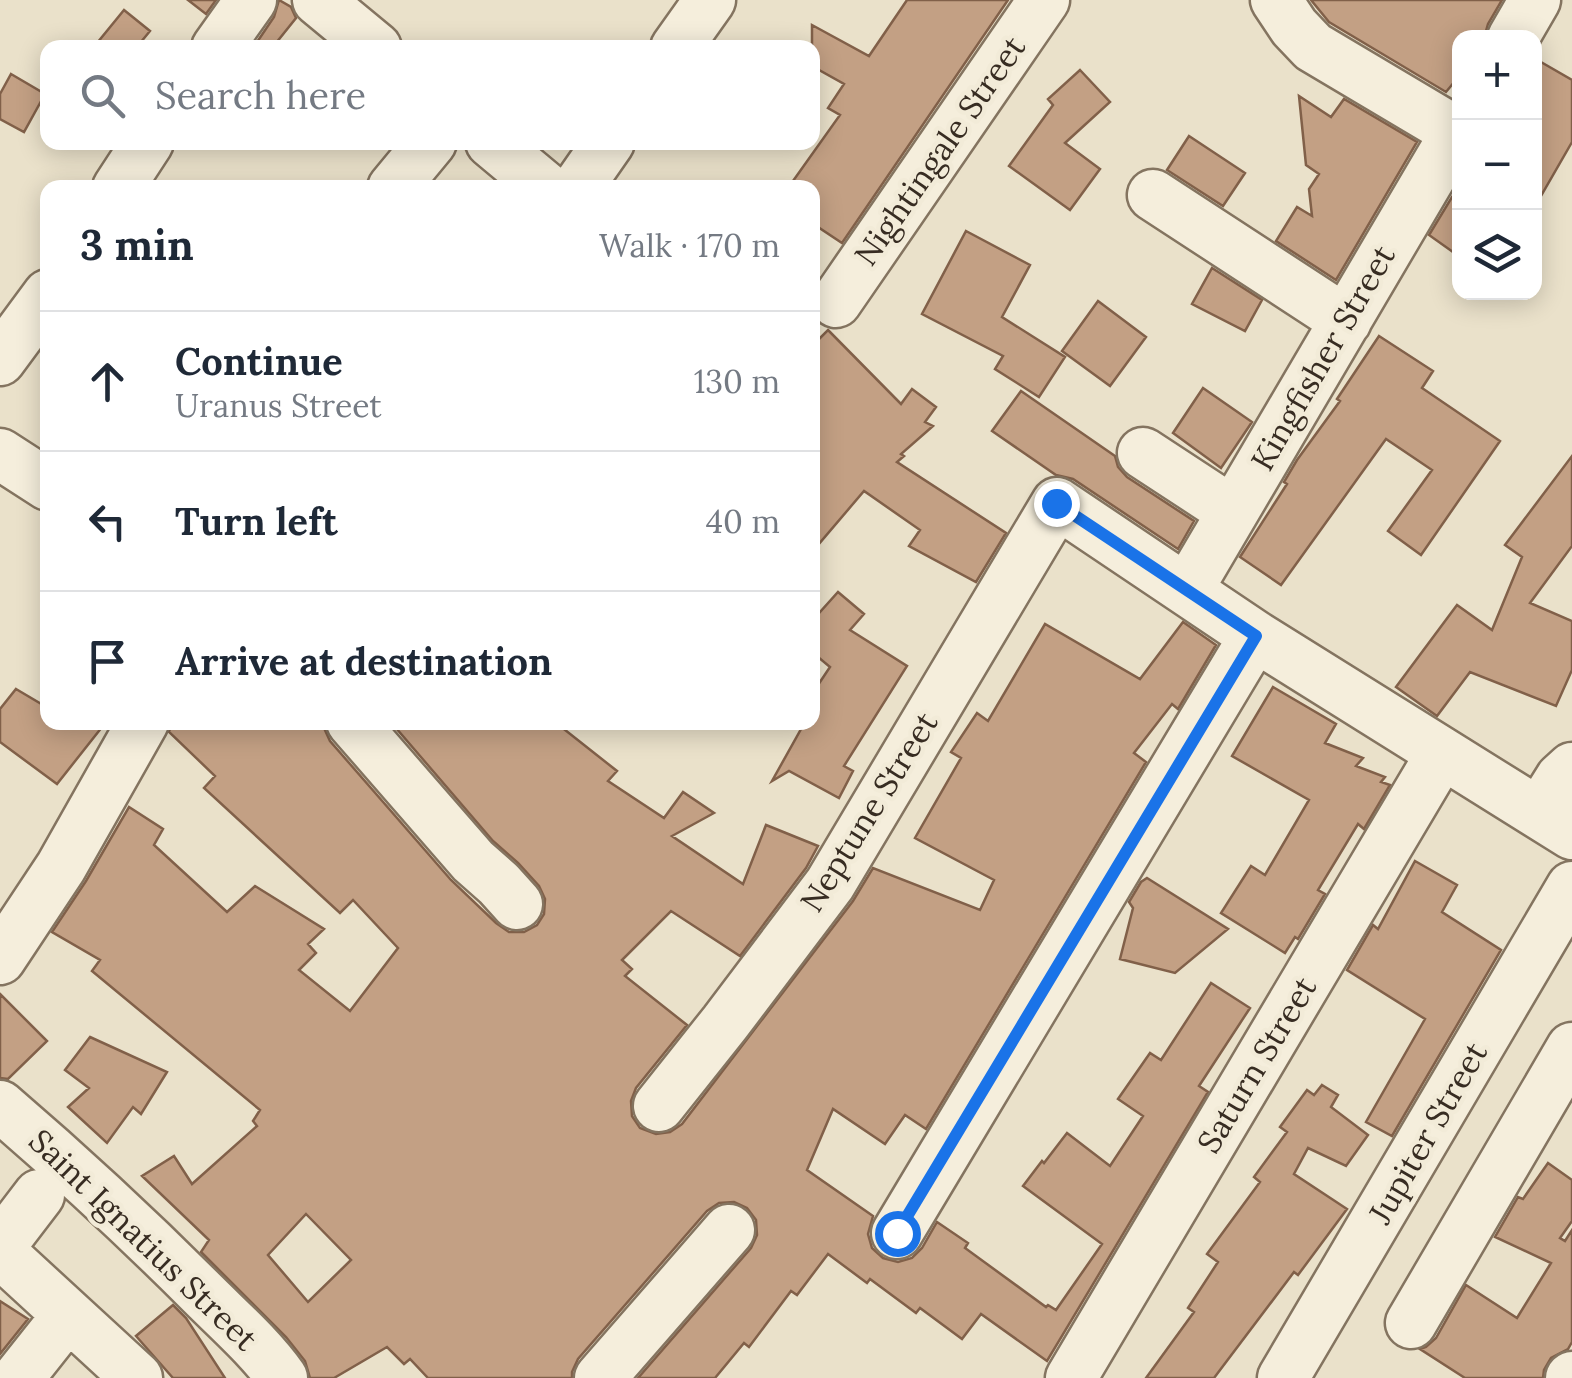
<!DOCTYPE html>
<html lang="en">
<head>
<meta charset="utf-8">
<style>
  body { margin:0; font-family:Lora,serif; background:#f2f2f3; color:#1f2937 }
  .controls { position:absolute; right:30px; top:30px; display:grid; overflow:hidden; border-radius:20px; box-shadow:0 5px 25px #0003 }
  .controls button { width:90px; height:90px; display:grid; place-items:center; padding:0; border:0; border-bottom:2px solid #e0e1e3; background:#fff; color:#1f2937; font:50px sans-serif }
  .stop { position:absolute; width:30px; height:30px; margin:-22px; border:8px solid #1a73e8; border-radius:50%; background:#fff }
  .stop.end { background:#1a73e8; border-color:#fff; box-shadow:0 2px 10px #0008 }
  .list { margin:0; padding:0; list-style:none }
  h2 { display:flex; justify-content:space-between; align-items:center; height:130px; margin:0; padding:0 40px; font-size:42px }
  h2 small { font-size:32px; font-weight:400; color:#747a83 }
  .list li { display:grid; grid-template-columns:65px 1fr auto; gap:30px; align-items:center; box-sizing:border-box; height:140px; padding:0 40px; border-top:2px solid #e0e1e3 }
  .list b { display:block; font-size:38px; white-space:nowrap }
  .list p { margin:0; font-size:32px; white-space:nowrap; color:#747a83 }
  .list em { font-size:32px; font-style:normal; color:#747a83 }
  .icon { flex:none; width:55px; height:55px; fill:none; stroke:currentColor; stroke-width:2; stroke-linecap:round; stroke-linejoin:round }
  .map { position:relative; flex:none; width:1572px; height:1378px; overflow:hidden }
  .search { position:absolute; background:#fff; box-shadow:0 5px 25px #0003; left:40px; top:40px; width:780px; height:110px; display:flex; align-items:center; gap:25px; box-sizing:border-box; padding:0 35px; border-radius:20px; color:#747a83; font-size:38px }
  .panel { position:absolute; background:#fff; box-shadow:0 5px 25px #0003; left:40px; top:180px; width:780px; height:550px; border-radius:20px }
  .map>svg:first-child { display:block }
  .building { fill:#c3a084; stroke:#816049; stroke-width:2.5; fill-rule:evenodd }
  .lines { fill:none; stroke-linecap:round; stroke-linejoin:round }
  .minor-casing { stroke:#847460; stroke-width:55 }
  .minor { stroke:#f5eedc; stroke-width:50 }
  .route { stroke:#1a73e8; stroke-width:12 }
  .labels { text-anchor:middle; stroke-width:9; stroke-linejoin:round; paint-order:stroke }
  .street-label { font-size:32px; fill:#372c22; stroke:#f2ebd8 }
</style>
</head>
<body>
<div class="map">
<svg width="1572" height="1378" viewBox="0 0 1572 1378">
  <rect width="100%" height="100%" fill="#eae1ca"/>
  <path class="building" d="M188 0H216L206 14Z
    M279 0 291 7 296 18 272 48H253L274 17Z
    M907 0H1008L842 243 812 223V188H788L840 115 828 108 844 84 812 66V25L869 56Z
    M1311 0H1502L1488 24 1484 38H1460V75L1446 92 1329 22Z
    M124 10 150 31 136 48H93Z
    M1534 58 1572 80V142L1534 208Z
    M1080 70 1110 102 1065 143 1100 169 1070 210 1009 166 1053 105 1048 99Z
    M11 74 45 94 24 132 0 119V94Z
    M1299 96 1331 117 1344 99 1417 142 1336 280 1276 241 1297 207 1312 216 1309 189 1319 174 1306 165Z
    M1189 136 1245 173 1223 206 1167 170Z
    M1452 197 1460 202V257L1429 235Z
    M966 231 1030 265 1002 317 1065 357 1039 397 995 369 1003 356 922 314Z
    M1212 268 1262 300 1245 331 1192 304Z
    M1098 301 1146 337 1110 386 1062 351Z
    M828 330 901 404 912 389 936 407 925 422 933 426 901 454 904 456 897 462 1006 533 976 582 909 546 920 530 864 491 812 552V346Z
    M1379 336 1433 371 1422 388 1500 441 1421 555 1388 531 1432 470 1386 439 1281 585 1240 557 1287 484 1284 482 1297 460 1340 401 1337 399Z
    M1203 388 1252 422 1221 468 1173 433Z
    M1021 391 1115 456 1118 467 1127 477 1194 521 1178 549 1073 479 1056 475 992 431Z
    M1572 456V546L1530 603 1572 621V670L1556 706 1470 672 1437 716 1396 687 1457 605 1492 630 1522 557 1505 545Z
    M838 592 864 614 850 630 907 666 844 766 853 771 839 798 789 771 772 781 805 722H812V694L830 667 812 652V621Z
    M1183 622 1216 645 1178 709 1172 704 1134 753 1146 762 926 1129 905 1115 885 1144 833 1109 807 1170 873 1216 868 1234 872 1248 883 1258 898 1262 912 1258 922 1248 937 1222 968 1243 965 1248 1046 1307 1048 1305 1056 1310 1102 1244 1023 1186 1042 1161 1044 1163 1067 1133 1110 1166 1143 1116 1118 1099 1150 1053 1161 1060 1211 983 1250 1008 1199 1086 1208 1092 1047 1361 981 1314 962 1339 920 1308 916 1313 870 1279 867 1283 828 1254 797 1295 791 1291 749 1347 744 1343 715 1378H638L751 1248 757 1235 756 1220 747 1208 734 1202 719 1203 707 1211 578 1359 572 1372V1378H428L410 1359 404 1364 387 1347 334 1378H310L305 1361 286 1337 201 1252 209 1240 142 1176 174 1156 192 1184 257 1126 253 1121 260 1110 92 971 100 960 52 932 86 881 129 807 163 829 154 845 227 912 255 886 324 929 308 944 316 953 299 970 350 1011 398 948 353 900 340 913 204 788 215 776 169 732 172 722H324V728L330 741 451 880 496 923 509 932H524L537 925 544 914 545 899 539 886 518 863 493 841 396 728 402 722H555L617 771 608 781 664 818 683 792 714 813 672 836 743 884 766 825 818 846 806 868 740 956 671 911 622 960 632 969 625 976 687 1025 636 1088 631 1101 632 1116 640 1128 656 1134 670 1132 682 1124 853 901 873 868 980 910 994 880 915 838 961 758 951 752 977 713 988 721 1045 624 1140 679ZM306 1214 351 1260 308 1302 268 1255Z
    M1273 687 1336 724 1325 743 1363 758 1356 766 1385 777 1381 782 1390 785 1364 829 1358 824 1318 890 1325 894 1298 939 1295 937 1285 953 1221 913 1251 866 1265 875 1309 800 1232 756Z
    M16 689 48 708V722H106L57 784 0 742V709Z
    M1415 861 1457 885 1442 912 1501 950 1392 1136 1366 1122 1425 1019 1347 970 1373 925 1378 929Z
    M1147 878 1228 929 1175 973 1120 959 1133 908 1129 902 1141 882Z
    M0 994 47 1041 8 1079 0 1078Z
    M90 1037 167 1072 141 1114 133 1107 107 1143 68 1107 89 1088 65 1070Z
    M1322 1085 1338 1095 1331 1107 1368 1135 1346 1166 1308 1148 1294 1174 1347 1209 1298 1275 1294 1272 1214 1378H1146L1194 1312 1188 1308 1218 1262 1207 1254 1260 1182 1254 1177 1287 1132 1280 1127 1307 1090 1314 1095Z
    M1548 1163 1572 1180V1221L1560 1238 1565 1241 1572 1230V1342L1568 1349 1551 1358 1544 1370 1543 1378H1465L1420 1349 1426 1347 1436 1338 1466 1285 1517 1318 1551 1263 1495 1237 1518 1197 1523 1199Z
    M0 1301 28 1319 0 1354Z
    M173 1305 186 1318 225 1378H173L136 1336Z"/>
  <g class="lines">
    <g class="minor-casing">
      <path id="minor" d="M318 0 376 48
        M1276 0 1294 27 1313 47 1456 132
        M1513 38 1535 0
        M217 48 251 0
        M676 48 710 0
        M491 142 546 188
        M118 188 148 142
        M393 188 431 142
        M577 188 609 142
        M1153 195 1346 321
        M836 302 1044 0
        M0 360 48 295
        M1143 453 1233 512
        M0 454 48 485
        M1187 590 1460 126
        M352 722 473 861 499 884 517 904
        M1539 813 1561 778 1572 768
        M0 959 61 867 143 722
        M0 1106C70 1166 138 1229 203 1294 230 1321 260 1347 282 1378
        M659 1106 725 1023 830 884 1057 503 1255 636 1572 834
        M897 1233 1255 636
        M0 1246 39 1195
        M0 1252 137 1378
        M1411 1323 1572 1048
        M18 1378 68 1315
        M600 1378 729 1230
        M1071 1378 1442 753
        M1283 1378 1572 887
        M1571 1378 1572 1377"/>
    </g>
    <use href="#minor" class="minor"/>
  </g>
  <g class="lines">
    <path class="route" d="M897 1233 1256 636 1056 503"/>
  </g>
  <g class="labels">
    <g class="street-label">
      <text transform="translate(940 151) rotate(-55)" y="11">Nightingale Street</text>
      <text transform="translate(1323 358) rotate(-60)" y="11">Kingfisher Street</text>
      <text transform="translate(869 812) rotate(-58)" y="11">Neptune Street</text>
      <text transform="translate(1257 1065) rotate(-59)" y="11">Saturn Street</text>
      <text transform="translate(1428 1133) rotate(-60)" y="11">Jupiter Street</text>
      <text transform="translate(143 1240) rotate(44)" y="11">Saint Ignatius Street</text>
    </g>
  </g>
</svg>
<div class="controls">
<button>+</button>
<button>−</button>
<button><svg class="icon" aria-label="layers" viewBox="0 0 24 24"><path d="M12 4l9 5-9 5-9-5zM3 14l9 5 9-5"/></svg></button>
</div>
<div class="stop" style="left:897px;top:1233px"></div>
<div class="stop end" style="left:1056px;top:503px"></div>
<div class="search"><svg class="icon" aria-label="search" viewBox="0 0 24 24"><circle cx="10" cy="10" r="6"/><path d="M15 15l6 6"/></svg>Search here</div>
<section class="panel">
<h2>3 min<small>Walk · 170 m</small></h2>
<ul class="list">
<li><svg class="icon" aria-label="ahead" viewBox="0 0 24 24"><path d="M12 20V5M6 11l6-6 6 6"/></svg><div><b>Continue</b><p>Uranus Street</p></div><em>130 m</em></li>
<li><svg class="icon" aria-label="left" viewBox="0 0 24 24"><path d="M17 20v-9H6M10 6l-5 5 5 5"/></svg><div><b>Turn left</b></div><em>40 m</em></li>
<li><svg class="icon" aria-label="arrive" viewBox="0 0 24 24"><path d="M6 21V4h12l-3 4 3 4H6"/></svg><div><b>Arrive at destination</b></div></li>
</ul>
</section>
</div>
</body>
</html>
